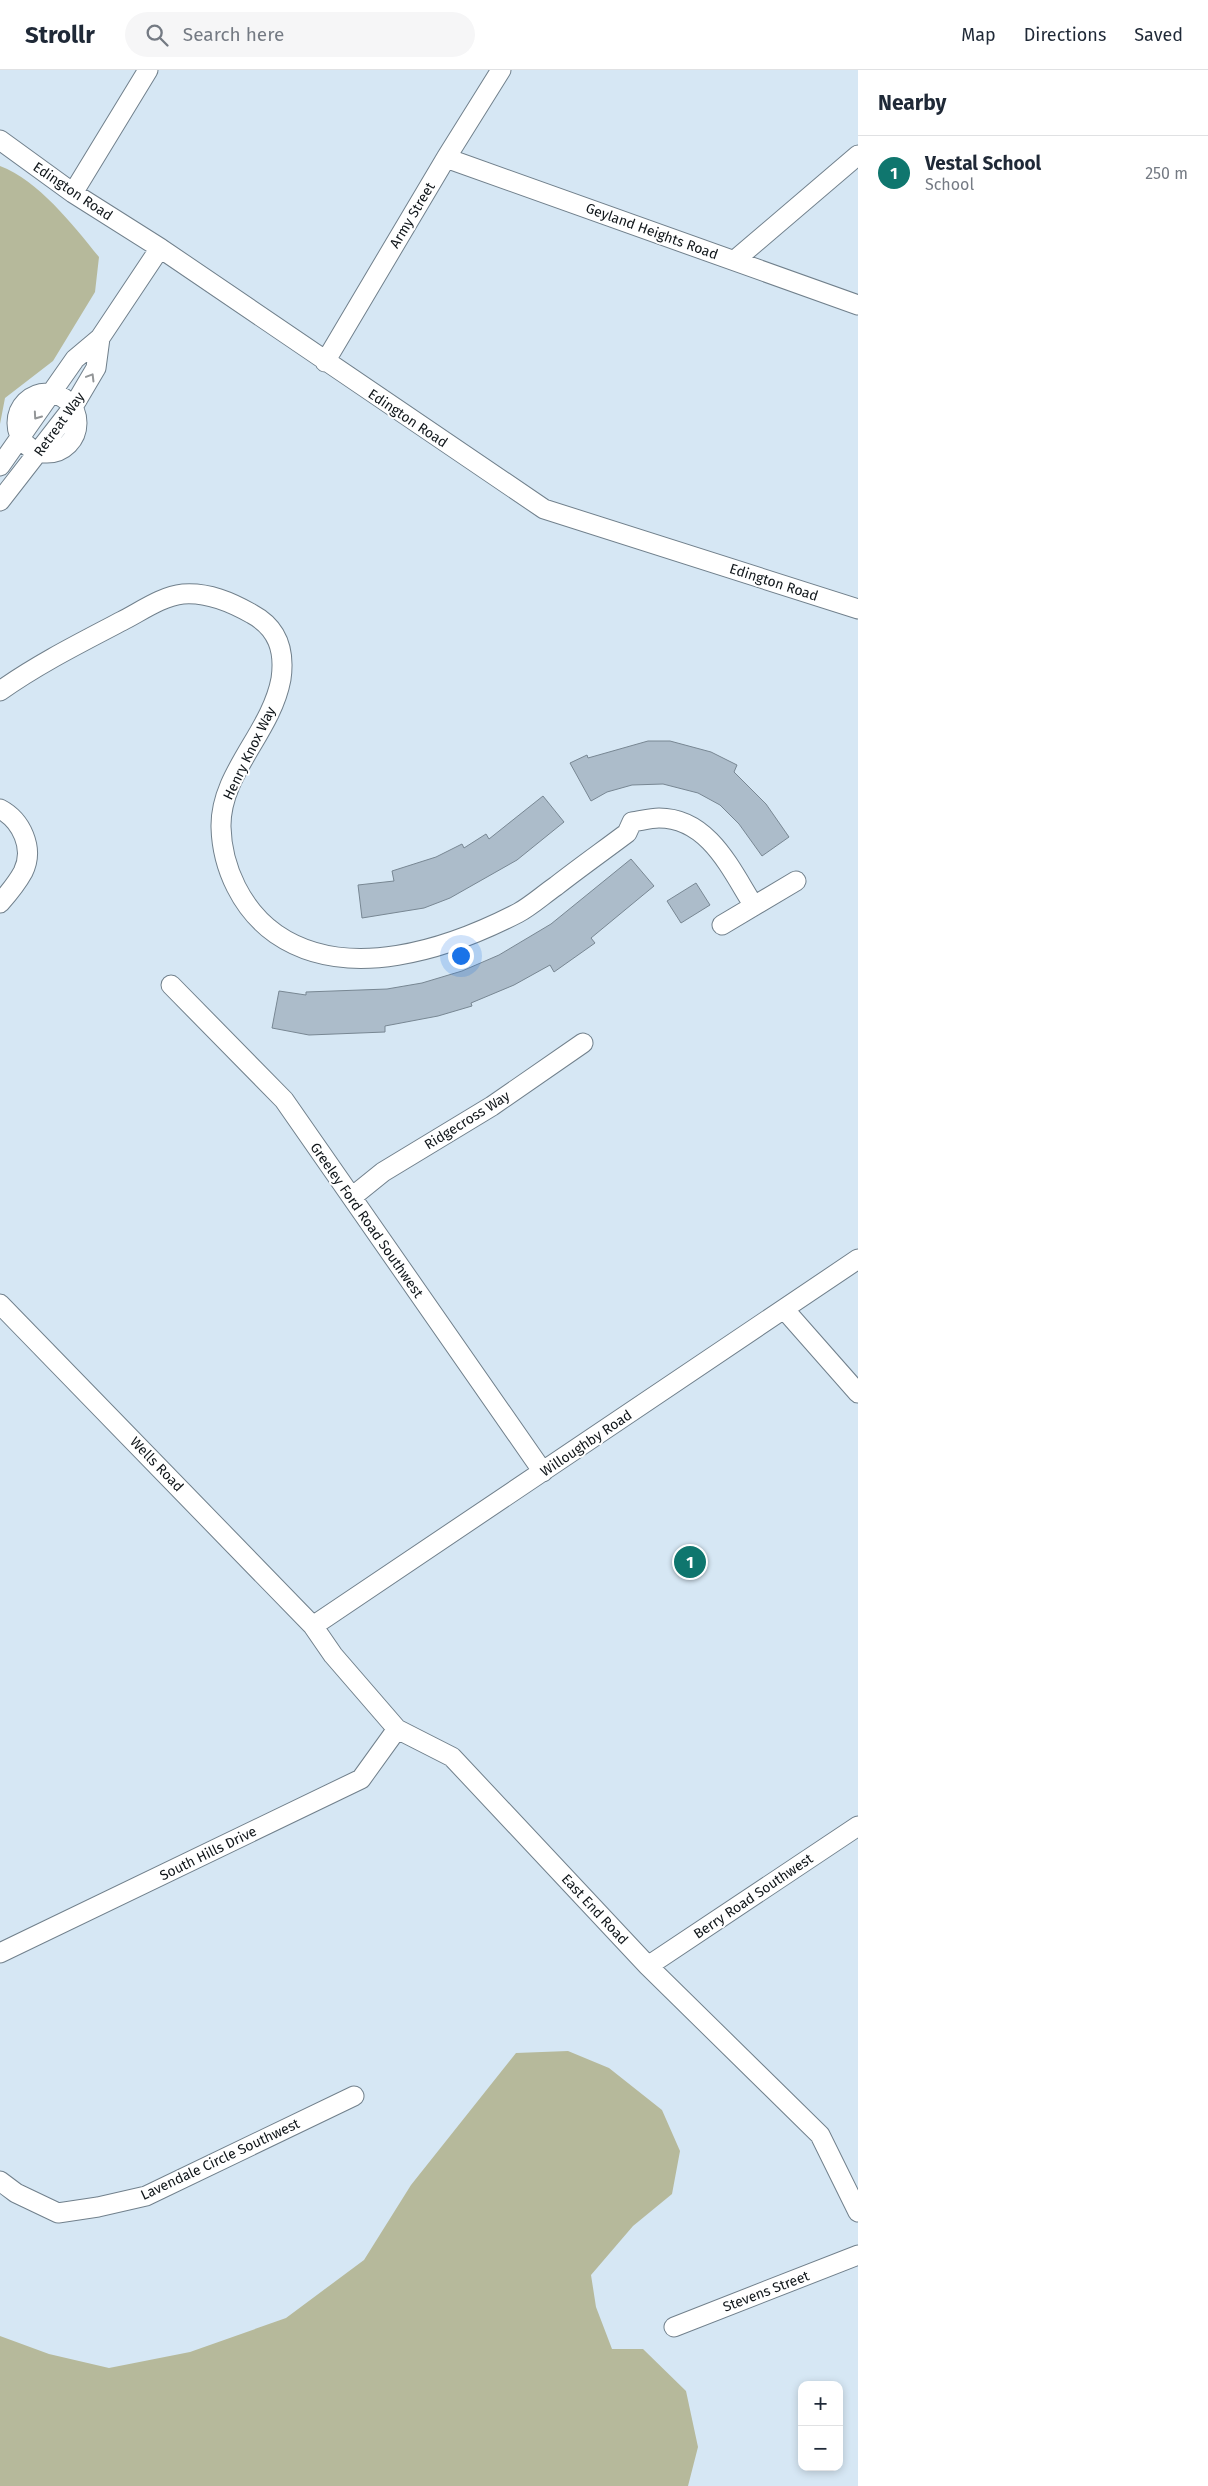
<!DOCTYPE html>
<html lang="en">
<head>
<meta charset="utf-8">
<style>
  body { margin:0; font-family:"Fira Sans",sans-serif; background:#f6f6f7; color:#1f2937 }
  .controls { position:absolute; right:15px; bottom:15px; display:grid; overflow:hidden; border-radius:10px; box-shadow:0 2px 8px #0003 }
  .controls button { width:45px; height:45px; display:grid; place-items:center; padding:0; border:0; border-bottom:1px solid #e0e1e3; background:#fff; color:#1f2937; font:25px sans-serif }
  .you { position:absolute; left:460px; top:885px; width:18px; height:18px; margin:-12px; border:4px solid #fff; border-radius:50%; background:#1a73e8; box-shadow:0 0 0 8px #1a73e833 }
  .badge { display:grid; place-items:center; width:32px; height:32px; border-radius:50%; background:#0f766e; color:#fff; font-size:16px; font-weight:700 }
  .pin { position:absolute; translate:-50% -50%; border:2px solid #fff; box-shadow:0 1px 5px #0006 }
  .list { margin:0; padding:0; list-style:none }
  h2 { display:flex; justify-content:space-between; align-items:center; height:65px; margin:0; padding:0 20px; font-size:21px }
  h2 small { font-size:16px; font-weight:400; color:#747a83 }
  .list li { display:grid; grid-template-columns:32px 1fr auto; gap:15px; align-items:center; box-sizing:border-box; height:75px; padding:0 20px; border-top:1px solid #e0e1e3 }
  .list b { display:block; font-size:19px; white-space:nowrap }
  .list p { margin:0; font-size:16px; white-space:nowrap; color:#747a83 }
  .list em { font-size:16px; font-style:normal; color:#747a83 }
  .icon { flex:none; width:28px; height:28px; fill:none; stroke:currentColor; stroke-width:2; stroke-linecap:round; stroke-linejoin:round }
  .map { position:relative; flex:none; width:858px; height:2416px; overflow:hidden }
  header { display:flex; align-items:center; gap:30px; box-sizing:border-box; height:70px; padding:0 25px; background:#fff; border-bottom:1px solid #e0e1e3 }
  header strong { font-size:24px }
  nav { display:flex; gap:28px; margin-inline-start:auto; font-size:18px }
  .search { width:350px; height:45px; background:#f6f6f7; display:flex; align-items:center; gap:12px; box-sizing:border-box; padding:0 18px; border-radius:28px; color:#747a83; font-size:19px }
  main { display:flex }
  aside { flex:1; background:#fff }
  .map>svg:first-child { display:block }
  .green { fill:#b6b99b }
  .building { fill:#acbcca; stroke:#788793 }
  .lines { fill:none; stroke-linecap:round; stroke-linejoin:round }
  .minor-casing { stroke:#71808c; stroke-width:21 }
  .minor { stroke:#fff; stroke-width:19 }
  .oneway { stroke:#939698 }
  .labels { text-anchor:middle; stroke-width:4; stroke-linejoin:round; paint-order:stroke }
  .street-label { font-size:14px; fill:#10161a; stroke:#fff }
</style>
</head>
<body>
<header>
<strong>Strollr</strong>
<div class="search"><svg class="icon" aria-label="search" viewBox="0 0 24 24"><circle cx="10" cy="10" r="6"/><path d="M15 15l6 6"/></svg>Search here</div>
<nav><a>Map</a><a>Directions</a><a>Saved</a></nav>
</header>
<main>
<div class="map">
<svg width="858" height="2416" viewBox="0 0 858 2416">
  <rect width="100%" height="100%" fill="#d6e7f4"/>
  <path class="green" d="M0 96C39 111 73 155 99 187L95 222 53 291 5 328 0 354Z
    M568 1981 609 1998 662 2040 680 2081 672 2124 633 2156 591 2205 596 2237 612 2279H643L686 2321 698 2377 688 2416H0V2266L49 2284 109 2298 190 2282 286 2248 364 2190 411 2115 516 1983Z"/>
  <path class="building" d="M648 671H670L711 682 737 695 734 702 766 734 789 767 762 786 739 754 720 735 698 723 663 714 632 715 607 722 591 731 570 693 587 685 588 688Z
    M543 726 564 752 517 790 450 828 424 838 362 848 358 815 394 811 392 801 436 787 462 774 464 778 486 764 489 769Z
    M631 789 654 816 591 868 595 873 554 902 550 895 514 915 471 933 472 936 438 946 385 956V962L309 965 272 958 279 921 306 925V922L387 919 422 913 462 901 499 885 551 854Z
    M696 813 710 835 681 853 667 831Z"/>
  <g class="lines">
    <g class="minor-casing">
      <path id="minor" d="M0 70 73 123 160 178 544 439 858 539
        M446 88 858 235
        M73 123 148 0
        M735 190 858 85
        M325 292 446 88 501 0
        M17 353a30 30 0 1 1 60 0a30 30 0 1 1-60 0Z
        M0 396 75 289 100 268 160 178
        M0 431 73 337 96 298 100 268
        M0 621C38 594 80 573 122 551 140 542 162 526 183 524 208 522 231 532 252 544 278 558 285 581 281 609 271 663 220 703 221 757 222 798 242 840 276 864 347 913 448 879 518 843 531 836 543 825 556 816 579 798 603 781 627 763L632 752C640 751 650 748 659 748 709 748 731 800 754 836
        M0 739C21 750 35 778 23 802 17 813 8 824 0 833
        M722 855 796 811
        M171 915 284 1030 543 1402
        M352 1127 383 1102 492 1036 583 973
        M0 1234 313 1556 333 1585 397 1659 452 1687 648 1896 820 2065 858 2142
        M784 1239 858 1323
        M313 1556 858 1189
        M0 1883 361 1709 397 1659
        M648 1896 858 1756
        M0 2111 16 2123 58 2143 98 2137 146 2126 354 2026
        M674 2257 858 2185"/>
    </g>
    <use href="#minor" class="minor"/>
  </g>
  <defs><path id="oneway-chevron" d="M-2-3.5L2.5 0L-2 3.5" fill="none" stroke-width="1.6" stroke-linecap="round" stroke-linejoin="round" transform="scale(1.25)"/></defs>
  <g class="oneway">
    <use href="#oneway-chevron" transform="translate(91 307) rotate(-59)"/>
    <use href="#oneway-chevron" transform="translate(37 346) rotate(125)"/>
  </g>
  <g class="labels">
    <g class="street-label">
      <text transform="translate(73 121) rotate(34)" y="5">Edington Road</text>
      <text transform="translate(412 145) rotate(-59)" y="5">Army Street</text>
      <text transform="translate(652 161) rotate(20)" y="5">Geyland Heights Road</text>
      <text transform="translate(408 348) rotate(34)" y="5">Edington Road</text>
      <text transform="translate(59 354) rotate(-54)" y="5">Retreat Way</text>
      <text transform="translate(774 512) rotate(18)" y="5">Edington Road</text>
      <text transform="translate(249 683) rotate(-64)" y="5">Henry Knox Way</text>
      <text transform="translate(467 1050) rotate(-32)" y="5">Ridgecross Way</text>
      <text transform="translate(367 1150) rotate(55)" y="5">Greeley Ford Road Southwest</text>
      <text transform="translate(586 1373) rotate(-34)" y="5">Willoughby Road</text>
      <text transform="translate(157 1394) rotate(46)" y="5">Wells Road</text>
      <text transform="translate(208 1783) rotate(-26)" y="5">South Hills Drive</text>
      <text transform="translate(753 1826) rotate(-34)" y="5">Berry Road Southwest</text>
      <text transform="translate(595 1839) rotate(47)" y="5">East End Road</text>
      <text transform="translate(220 2089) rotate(-25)" y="5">Lavendale Circle Southwest</text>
      <text transform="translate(766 2221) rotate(-21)" y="5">Stevens Street</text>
    </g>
  </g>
</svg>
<div class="controls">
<button>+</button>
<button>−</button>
</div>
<div class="you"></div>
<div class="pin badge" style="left:690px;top:1492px">1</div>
</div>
<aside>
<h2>Nearby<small></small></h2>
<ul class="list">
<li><span class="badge">1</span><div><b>Vestal School</b><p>School</p></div><em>250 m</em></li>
</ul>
</aside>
</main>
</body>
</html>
